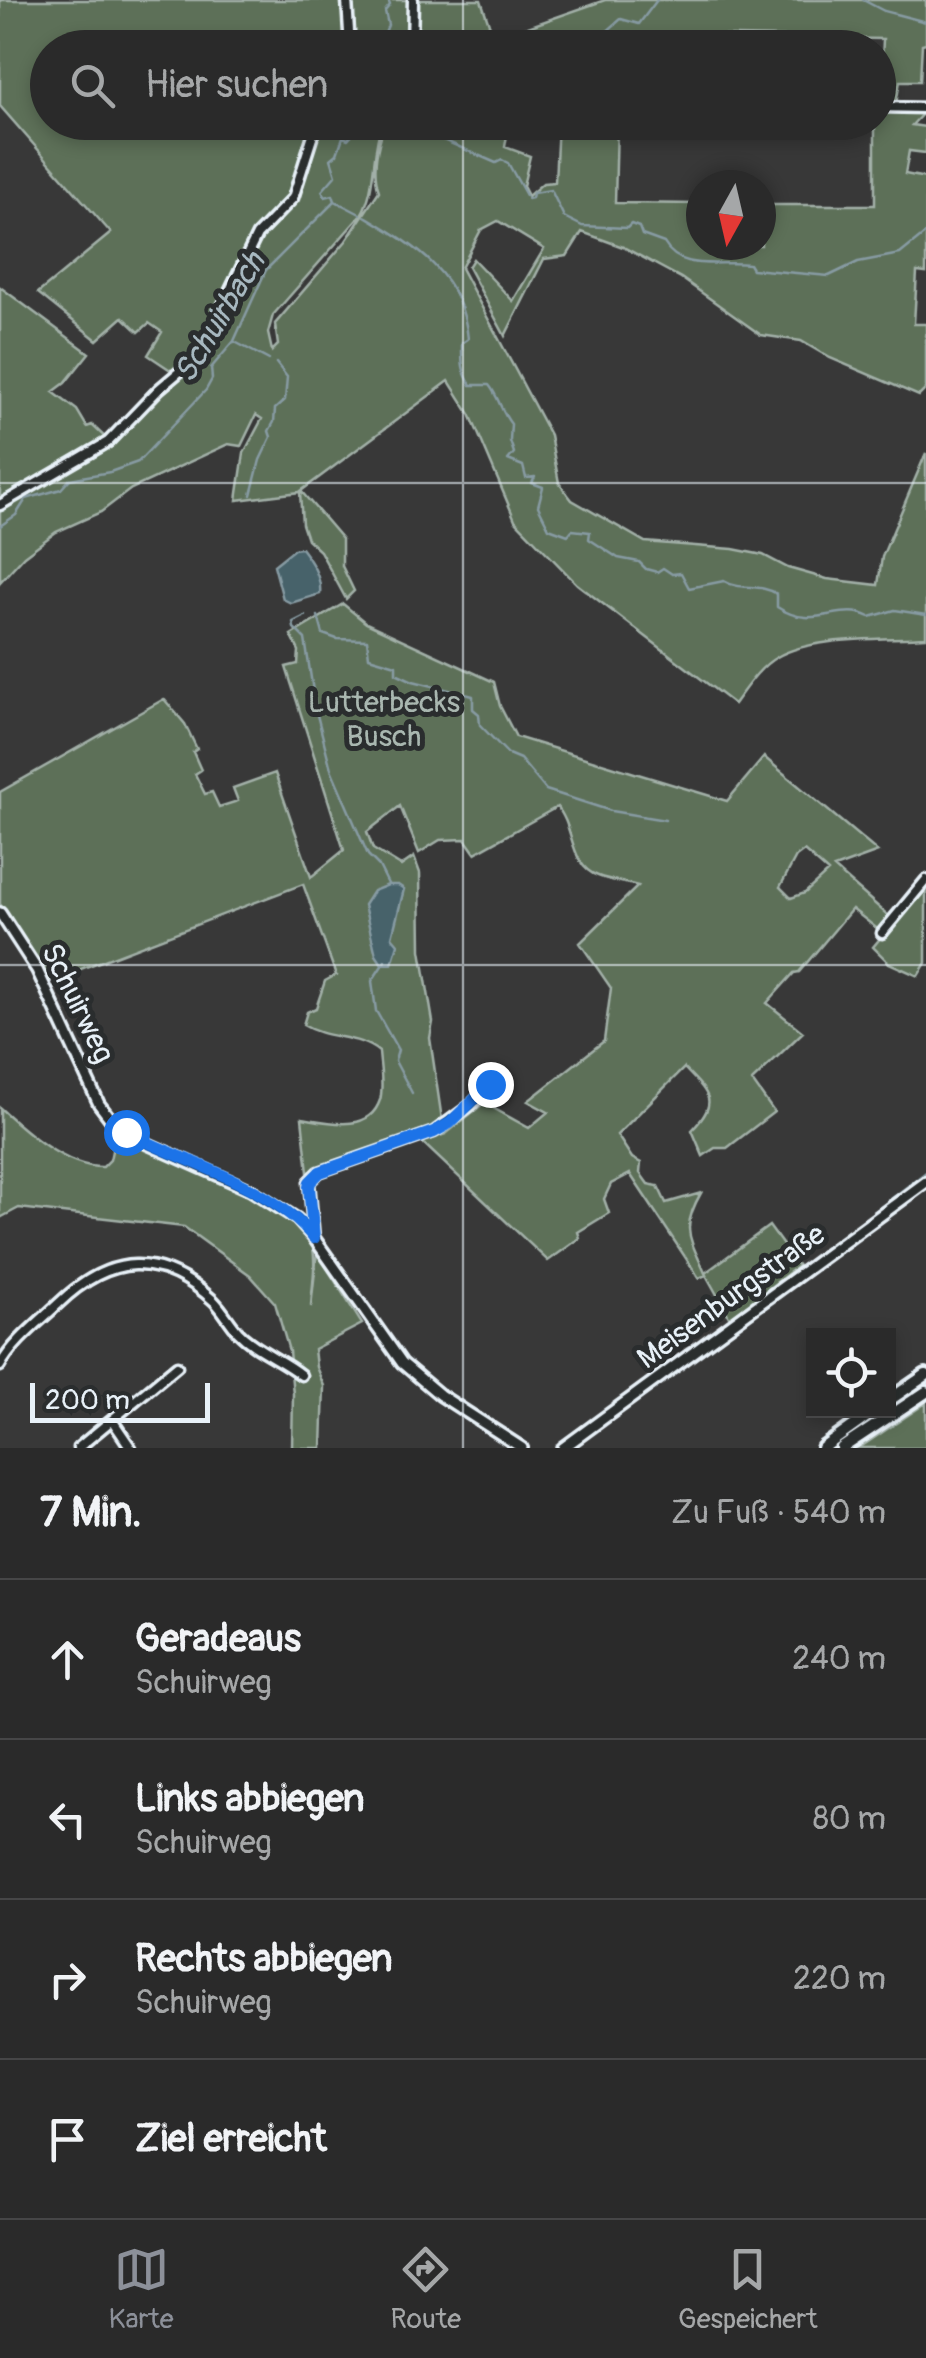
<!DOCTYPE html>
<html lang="de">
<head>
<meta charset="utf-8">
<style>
  body { margin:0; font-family:Pangolin,sans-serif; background:#363636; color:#f1f3f6 }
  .controls { position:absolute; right:30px; bottom:30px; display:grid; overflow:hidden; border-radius:0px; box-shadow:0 5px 15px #0003 }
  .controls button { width:90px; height:90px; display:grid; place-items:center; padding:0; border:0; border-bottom:2px solid #464647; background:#2a2a2a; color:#f1f3f6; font:50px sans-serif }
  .compass { position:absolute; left:686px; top:170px; width:90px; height:90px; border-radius:50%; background:#2a2a2a; box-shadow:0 5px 15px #0003; rotate:188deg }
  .scale { position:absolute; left:30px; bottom:25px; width:180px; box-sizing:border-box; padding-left:10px; border:5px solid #e8f1f8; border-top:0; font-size:28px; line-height:35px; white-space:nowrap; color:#e8f1f8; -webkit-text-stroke:8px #2a2d2e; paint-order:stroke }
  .stop { position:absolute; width:30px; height:30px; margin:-22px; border:8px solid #1a73e8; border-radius:50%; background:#fff }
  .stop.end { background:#1a73e8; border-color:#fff; box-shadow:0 2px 10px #0008 }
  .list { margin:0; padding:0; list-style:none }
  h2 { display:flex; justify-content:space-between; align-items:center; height:130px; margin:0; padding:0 40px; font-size:42px }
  h2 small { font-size:32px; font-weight:400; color:#a5a7a8 }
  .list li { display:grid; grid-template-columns:65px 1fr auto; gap:30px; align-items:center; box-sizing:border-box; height:160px; padding:0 40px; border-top:2px solid #464647 }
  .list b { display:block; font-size:38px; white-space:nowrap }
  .list p { margin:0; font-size:32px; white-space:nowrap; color:#a5a7a8 }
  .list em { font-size:32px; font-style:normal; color:#a5a7a8 }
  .icon { flex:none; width:55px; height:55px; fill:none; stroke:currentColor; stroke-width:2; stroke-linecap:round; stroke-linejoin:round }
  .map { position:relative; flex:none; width:926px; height:1448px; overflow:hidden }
  .search { position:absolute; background:#2a2a2a; box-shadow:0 5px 15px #0003; left:30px; right:30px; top:30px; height:110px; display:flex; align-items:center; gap:25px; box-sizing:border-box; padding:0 35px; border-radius:55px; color:#a5a7a8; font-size:38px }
  .sheet { height:770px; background:#2a2a2a }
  nav { display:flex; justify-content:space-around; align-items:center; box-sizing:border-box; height:140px; border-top:2px solid #464647; background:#2a2a2a; font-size:28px; color:#a5a7a8 }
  nav a { display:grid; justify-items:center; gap:5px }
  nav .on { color:#8c9099 }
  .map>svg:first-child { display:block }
  .green { fill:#5d7059; stroke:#a2b0a8; stroke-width:2.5; fill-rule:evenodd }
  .water { fill:#46626b; stroke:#879ba3; stroke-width:2.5 }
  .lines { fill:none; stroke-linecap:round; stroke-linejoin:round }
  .stream { stroke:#879ba3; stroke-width:2.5 }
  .minor-casing { stroke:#e8f1f8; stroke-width:15 }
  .major-casing { stroke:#e8f1f8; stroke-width:16 }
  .highway-casing { stroke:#e8f1f8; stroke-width:18 }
  .minor { stroke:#2a2d2e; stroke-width:8 }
  .major { stroke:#2a2d2e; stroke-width:9 }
  .highway { stroke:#2a2d2e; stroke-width:10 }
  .route { stroke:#1a73e8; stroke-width:12 }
  .grid { fill:none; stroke:#e8f1f8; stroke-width:2.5; stroke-opacity:0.55 }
  .labels { text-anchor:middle; stroke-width:10; stroke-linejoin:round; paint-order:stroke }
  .park-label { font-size:30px; fill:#a9b7b0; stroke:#2a2d2e }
  .street-label { font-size:30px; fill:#e8f1f8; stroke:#2a2d2e }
  .water-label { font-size:32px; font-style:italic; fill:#a7b8c0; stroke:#2a2d2e }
</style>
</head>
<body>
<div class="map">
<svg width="926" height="1448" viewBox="0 0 926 1448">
  <rect width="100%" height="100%" fill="#383838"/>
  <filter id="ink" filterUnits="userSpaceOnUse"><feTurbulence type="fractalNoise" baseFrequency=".01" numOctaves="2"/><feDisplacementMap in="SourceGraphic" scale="20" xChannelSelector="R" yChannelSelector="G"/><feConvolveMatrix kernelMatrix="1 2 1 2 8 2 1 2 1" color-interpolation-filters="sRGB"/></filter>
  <g filter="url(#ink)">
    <path class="green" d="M0 0H411L409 47 48 48V122L382 123C371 153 377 188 361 215L273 315 268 333 272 351 278 345 275 324 346 241 379 191C371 169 378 144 385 123H509L505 147 530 156 523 186 528 196 543 183 555 182 558 123H617L615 203 701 204V245H761V205H875V123L878 122 879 112 925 111 912 125 926 127V153L909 151 905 174 926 178V273L917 272 914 324H926V389L919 396 830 358 801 341 761 335 681 278 623 247 582 232 567 256 544 259 505 336 468 267 473 259 513 301 544 249 498 221 481 230 461 268 550 435 559 483 572 500 645 542 733 549 763 555 788 568 827 579 878 585 882 557 926 453V637C884 640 813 636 777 657 759 667 746 688 734 704L577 584 515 520 470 414 449 381 301 491 342 539V566L354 591 346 599 320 551 307 539 302 524 300 492 237 500 244 453 262 419 256 415 241 446 228 444 131 489 101 512 56 532 24 556 0 582V507L114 441 194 358 155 389 172 371 148 355 162 332 149 323 139 332 123 317 97 340 38 293 111 233 0 106Z
      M415 0H481L494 39 605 0H926V43L922 44 920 81H900L896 104H880L883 39 684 35 683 48H414Z
      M0 287 89 353 65 383 53 392 77 410 87 427 92 425 108 440 0 503Z
      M343 604 366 623 494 682 500 706 516 737 727 801 764 757 878 852 834 868 891 918 880 931 852 909 799 972 794 973 767 1003 803 1032 752 1081 774 1112 727 1148H715L703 1156 692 1130C720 1101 709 1094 684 1068L617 1135 632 1158 641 1163 640 1173 648 1184 658 1186 666 1203 701 1193C680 1229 690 1238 705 1273L769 1226 798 1266 730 1318 706 1275 699 1278 630 1174 611 1184 604 1199 609 1213 578 1232 580 1238 548 1261 422 1142 446 1134 484 1103 529 1128 548 1112 528 1101 604 1041 611 988 580 943 638 886C625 882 611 881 598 876 569 866 575 827 557 807L475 853 465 839 440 840 419 853 400 806 367 832 373 849 401 866 414 857 420 873 421 950 433 1022 430 1038 442 1120 428 1130 323 1165 315 1171 308 1172 302 1118C327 1122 369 1134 380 1100 384 1087 380 1067 379 1052 358 1034 327 1040 303 1025L307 1012 316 1008 325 981 336 975 303 884 47 982 0 904V792L164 699 185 724 197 749 193 752 201 770 195 774 205 794 212 792 219 807 238 801 233 788 275 773 311 877 344 850 286 667 298 664 299 651 291 635ZM804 851 828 872 805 893 791 898 780 887 796 857Z
      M926 883V963L918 976 889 963 873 947Z
      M0 1108C25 1131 66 1168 103 1167L110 1160 116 1132C154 1150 301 1208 312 1244 317 1262 312 1288 311 1307L317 1252 362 1324 314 1349 316 1367 324 1386 322 1448H292L293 1394 289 1351 275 1303 250 1275 184 1227 19 1208 0 1218Z
      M926 1403V1448H859Z"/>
    <path class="water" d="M301 548C311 561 322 577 320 594L291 603 283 599 274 565 294 549Z
      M388 885H398L404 889 392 937 398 944 392 964H382L376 955 364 905 373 891Z"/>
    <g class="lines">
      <path class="stream" d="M863 0 884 11 926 22
        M371 48 375 43 380 45 388 25 385 11 390 5 388 0
        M588 48 621 19 639 24 657 0
        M421 122 443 135 441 139 496 163 502 160 508 163 528 199 532 198 533 193 551 190 564 217 582 226 627 228 631 224 639 227 642 235 664 243C681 273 721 260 749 264L752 269 829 276 858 262 900 254 926 233
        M335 201 360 214
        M365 216C415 246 462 273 468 339L462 343C462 360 461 370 471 385H489C499 397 501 412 511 424L510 441 514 453 508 460 523 466 526 478 535 477 532 483 543 487 538 506 549 528 568 535 572 530 590 532 589 539 618 558 639 562 646 569 657 572 663 568 672 574 681 573 689 588 724 581C740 591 761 583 777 594V607C815 632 840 601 870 617L895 610 926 615
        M235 342 269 360
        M251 495 260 460 271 437 269 431 274 422 275 409 285 400 287 377 276 363
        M0 526 16 515 26 499 61 489 70 479 110 472 138 462 206 390 212 379 211 368 234 341 266 270 335 201 333 195 325 197 322 191 336 175 331 159 337 154 343 137 348 139 363 122
        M305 616 293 622 294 628 305 639 316 711 331 769 368 855 379 866 388 884
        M318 616 323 634 337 639 367 640 369 657 396 665V673L413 681 473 696V709L479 714 480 725 508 754 520 759 546 790 611 811 665 820
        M385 961 372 981 376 1011 398 1050 395 1061 412 1093
        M816 1257 926 1172"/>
      <g class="minor-casing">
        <path id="minor" d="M347 0 350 48
          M412 48 413 0
          M878 107 926 108
          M0 505 108 442 159 389 198 356 257 235 293 198 317 122
          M882 933 926 880
          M314 1238 309 1182 319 1172 434 1132 471 1105 499 1075
          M0 1366C13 1342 38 1323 58 1304 110 1254 160 1251 214 1301 223 1310 229 1322 238 1332 255 1350 281 1359 301 1375
          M112 1420 131 1448
          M78 1448 177 1366"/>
      </g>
      <g class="major-casing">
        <path id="major" d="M0 913 37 970 99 1104 115 1125 148 1144 251 1190 297 1219 314 1238 402 1363 440 1395 522 1448
          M563 1448 926 1182"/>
      </g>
      <g class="highway-casing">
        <path id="highway" d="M888 1401 926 1375
          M823 1448 876 1410
          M842 1448 926 1392"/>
      </g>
      <use href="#minor" class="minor"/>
      <use href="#major" class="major"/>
      <use href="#highway" class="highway"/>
    </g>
  </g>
  <g class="lines" filter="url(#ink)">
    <path class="route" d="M126 1132C185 1163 272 1185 314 1238L309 1187 310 1182 320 1172 434 1132 450 1123 490 1084"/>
  </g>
  <path class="grid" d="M463 0V48M463 122V1448M0 483H926M0 965H926"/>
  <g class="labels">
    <g class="park-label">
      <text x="384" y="712">Lutterbecks<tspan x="384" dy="34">Busch</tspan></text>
    </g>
    <g class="street-label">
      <text transform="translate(78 1003) rotate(64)" y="10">Schuirweg</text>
      <text transform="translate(731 1296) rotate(-36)" y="10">Meisenburgstraße</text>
    </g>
    <g class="water-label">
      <text transform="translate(219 317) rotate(-59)" y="11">Schuirbach</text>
    </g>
  </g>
</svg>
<div class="controls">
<button><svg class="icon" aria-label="locate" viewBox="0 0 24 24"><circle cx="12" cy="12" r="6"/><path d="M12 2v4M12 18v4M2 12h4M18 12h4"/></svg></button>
</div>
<svg class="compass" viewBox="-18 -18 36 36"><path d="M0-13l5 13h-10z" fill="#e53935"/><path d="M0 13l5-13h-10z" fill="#a5a7a8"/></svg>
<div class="scale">200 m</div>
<div class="stop" style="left:126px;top:1132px"></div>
<div class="stop end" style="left:490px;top:1084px"></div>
<div class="search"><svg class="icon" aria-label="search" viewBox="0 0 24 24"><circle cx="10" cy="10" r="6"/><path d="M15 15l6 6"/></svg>Hier suchen</div>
</div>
<section class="sheet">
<h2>7 Min.<small>Zu Fuß · 540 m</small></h2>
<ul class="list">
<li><svg class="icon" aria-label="ahead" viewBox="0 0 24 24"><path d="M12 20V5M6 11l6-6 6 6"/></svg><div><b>Geradeaus</b><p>Schuirweg</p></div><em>240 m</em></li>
<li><svg class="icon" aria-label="left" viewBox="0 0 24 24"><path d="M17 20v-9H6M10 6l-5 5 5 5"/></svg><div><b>Links abbiegen</b><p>Schuirweg</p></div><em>80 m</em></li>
<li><svg class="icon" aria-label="right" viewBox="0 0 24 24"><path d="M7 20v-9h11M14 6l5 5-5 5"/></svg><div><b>Rechts abbiegen</b><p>Schuirweg</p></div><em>220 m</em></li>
<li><svg class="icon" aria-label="arrive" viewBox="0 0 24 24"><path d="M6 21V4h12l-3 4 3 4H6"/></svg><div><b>Ziel erreicht</b></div></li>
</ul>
</section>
<nav>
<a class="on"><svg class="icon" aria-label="map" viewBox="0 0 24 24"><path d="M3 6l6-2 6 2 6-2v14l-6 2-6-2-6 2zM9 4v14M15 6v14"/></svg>Karte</a>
<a><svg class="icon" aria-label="directions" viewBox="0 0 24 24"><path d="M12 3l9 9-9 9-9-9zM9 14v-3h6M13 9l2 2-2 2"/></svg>Route</a>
<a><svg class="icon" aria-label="saved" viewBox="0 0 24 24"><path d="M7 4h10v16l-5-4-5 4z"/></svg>Gespeichert</a>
</nav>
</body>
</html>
